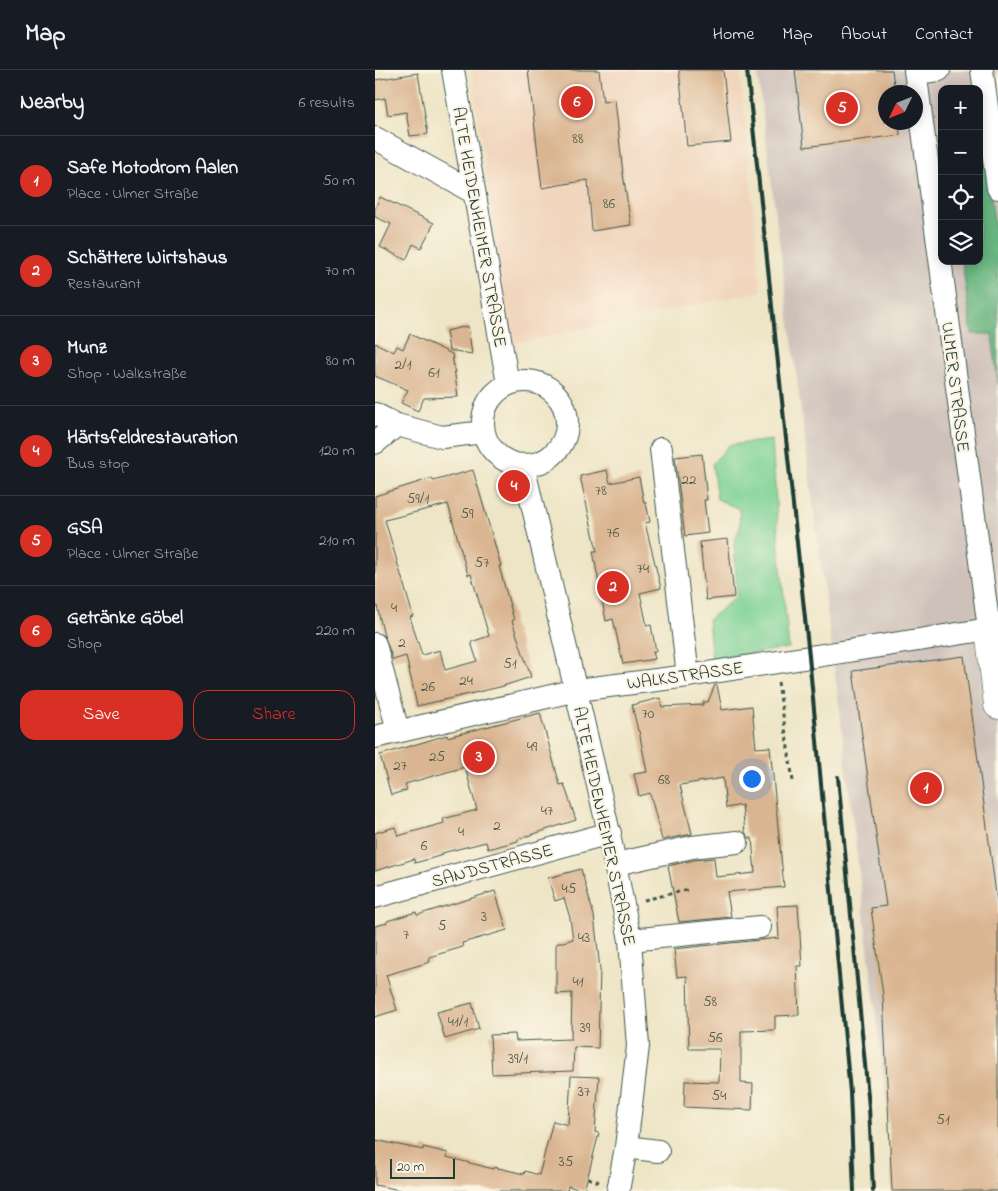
<!DOCTYPE html>
<html lang="en">
<head>
<meta charset="utf-8">
<style>
  body { margin:0; font-family:"Indie Flower",sans-serif; background:#20242c; color:#f1f3f6 }
  .controls { position:absolute; right:15px; top:15px; display:grid; overflow:hidden; border-radius:10px; box-shadow:0 2px 12px #0003 }
  .controls button { width:45px; height:45px; display:grid; place-items:center; padding:0; border:0; border-bottom:1px solid #363941; background:#171b24; color:#f1f3f6; font:25px sans-serif }
  .compass { position:absolute; left:503px; top:15px; width:45px; height:45px; border-radius:50%; background:#171b24; box-shadow:0 2px 12px #0003; rotate:227deg }
  .scale { position:absolute; left:15px; bottom:12px; width:65px; box-sizing:border-box; padding-left:5px; border:2px solid #1f3d34; border-top:0; font-size:14px; line-height:18px; white-space:nowrap; color:#1f3d34; -webkit-text-stroke:4px #fcf5e5; paint-order:stroke }
  .you { position:absolute; left:376px; top:708px; width:18px; height:18px; margin:-12px; border:4px solid #fff; border-radius:50%; background:#1a73e8; box-shadow:0 0 0 8px #1a73e833 }
  .badge { display:grid; place-items:center; width:32px; height:32px; border-radius:50%; background:#d93025; color:#fff; font-size:16px; font-weight:700 }
  .pin { position:absolute; translate:-50% -50%; border:2px solid #fff; box-shadow:0 1px 5px #0006 }
  .list { margin:0; padding:0; list-style:none }
  h2 { display:flex; justify-content:space-between; align-items:center; height:65px; margin:0; padding:0 20px; font-size:21px }
  h2 small { font-size:16px; font-weight:400; color:#9ea1a6 }
  .list li { display:grid; grid-template-columns:32px 1fr auto; gap:15px; align-items:center; box-sizing:border-box; height:90px; padding:0 20px; border-top:1px solid #363941 }
  .list b { display:block; font-size:19px; white-space:nowrap }
  .list p { margin:0; font-size:16px; white-space:nowrap; color:#9ea1a6 }
  .list em { font-size:16px; font-style:normal; color:#9ea1a6 }
  .actions { display:flex; gap:10px; padding:15px 20px }
  .actions a { flex:1; padding:11px 0; border:1px solid #d93025; border-radius:15px; text-align:center; font-size:18px; color:#d93025 }
  .actions .main { background:#d93025; color:#fff }
  .icon { flex:none; width:28px; height:28px; fill:none; stroke:currentColor; stroke-width:2; stroke-linecap:round; stroke-linejoin:round }
  .map { position:relative; flex:none; width:623px; height:1121px; overflow:hidden }
  header { display:flex; align-items:center; gap:30px; box-sizing:border-box; height:70px; padding:0 25px; background:#171b24; border-bottom:1px solid #363941 }
  header strong { font-size:24px }
  nav { display:flex; gap:28px; margin-inline-start:auto; font-size:18px }
  main { display:flex }
  aside { flex:1; background:#171b24 }
  .map>svg:first-child { display:block }
  .built { fill:#f1d5bd }
  .industrial { fill:#cec1ba; fill-rule:evenodd }
  .green { fill:#7dd296; stroke:#4e8865 }
  .forest { fill:#66b47f; stroke:#42785a }
  .building { fill:#dab591; fill-rule:evenodd }
  .lines { fill:none; stroke-linecap:round; stroke-linejoin:round }
  .minor-casing { stroke:#3e564a; stroke-width:24 }
  .major-casing { stroke:#3e564a; stroke-width:29 }
  .path { stroke:#3e564a; stroke-width:3; stroke-dasharray:4 4; stroke-linecap:butt }
  .minor { stroke:#fff; stroke-width:22 }
  .major { stroke:#fff; stroke-width:28 }
  .rail { stroke:#1f3d34; stroke-width:4 }
  .labels { text-anchor:middle; stroke-width:4.5; stroke-linejoin:round; paint-order:stroke }
  .number-label { font-size:15px; fill:#4e5b4b }
  .street-label { font-size:18px; fill:#1f3d34; stroke:#fcf5e5 }
</style>
</head>
<body>
<header>
<strong>Map</strong>
<nav><a>Home</a><a>Map</a><a>About</a><a>Contact</a></nav>
</header>
<main>
<aside>
<h2>Nearby<small>6 results</small></h2>
<ul class="list">
<li><span class="badge">1</span><div><b>Safe Motodrom Aalen</b><p>Place · Ulmer Straße</p></div><em>50 m</em></li>
<li><span class="badge">2</span><div><b>Schättere Wirtshaus</b><p>Restaurant</p></div><em>70 m</em></li>
<li><span class="badge">3</span><div><b>Munz</b><p>Shop · Walkstraße</p></div><em>80 m</em></li>
<li><span class="badge">4</span><div><b>Härtsfeldrestauration</b><p>Bus stop</p></div><em>120 m</em></li>
<li><span class="badge">5</span><div><b>GSA</b><p>Place · Ulmer Straße</p></div><em>210 m</em></li>
<li><span class="badge">6</span><div><b>Getränke Göbel</b><p>Shop</p></div><em>220 m</em></li>
</ul>
<div class="actions"><a class="main">Save</a><a>Share</a></div>
</aside>
<div class="map">
<svg width="623" height="1121" viewBox="0 0 623 1121">
  <rect width="100%" height="100%" fill="#fcf5e5"/>
  <filter id="ink" filterUnits="userSpaceOnUse"><feTurbulence type="fractalNoise" baseFrequency=".02" numOctaves="2"/><feDisplacementMap in="SourceGraphic" scale="10" xChannelSelector="R" yChannelSelector="G"/><feConvolveMatrix kernelMatrix="1 2 1 2 8 2 1 2 1" color-interpolation-filters="sRGB"/></filter>
  <filter id="wash" filterUnits="userSpaceOnUse"><feTurbulence type="fractalNoise" baseFrequency=".0096" numOctaves="4" result="noise"/><feDisplacementMap in="SourceGraphic" scale="20" xChannelSelector="R" yChannelSelector="G"/><feGaussianBlur stdDeviation="1.12" result="paint"/><feColorMatrix in="noise" values="0 0 0 0 0 0 0 0 0 0 0 0 0 0 0 0 0 1.4 0 .05"/><feComposite in="paint" operator="in"/></filter>
  <g filter="url(#wash)">
    <rect width="100%" height="100%" fill="#eee5c6"/>
    <path class="built" d="M96 0H365L386 221 136 274Z"/>
    <path class="industrial" d="M382 0H623V1121H517L518 1085 462 619ZM567 19H604V191H567ZM510 22H540V52H510Z"/>
    <path class="green" d="M397 370 404 477 414 578 337 589 333 550 362 526 359 473 365 457 364 439 342 429 337 394 354 375Z"/>
    <path class="forest" d="M604 33 623 182V314L617 264H597L587 191H604Z"/>
    <g id="blocks">
      <path class="building" d="M153 0H224L228 32 240 30 248 104 256 155 217 161 213 110 167 118Z
        M304 0H348L356 72 312 76Z
        M420 0H517L520 22H510V52H524L525 65 429 77Z
        M43 3 53 64 35 66 31 42 13 45 10 28 0 30V10Z
        M5 127 59 153 46 178 38 174 31 190 5 177 16 154 0 147V139Z
        M93 256 97 284 74 280 71 261Z
        M35 264 77 284 83 327 49 328 43 341 26 333 33 320 0 306V273L19 282 22 276 28 279Z
        M327 384 332 430H329L333 463 310 466 300 387Z
        M98 400 126 496H124L139 550 137 551 156 607 125 617 42 636 31 586 18 590 8 562 0 527V426L57 408 58 411ZM73 434 93 505 96 504 114 566 96 572 102 591 70 600 65 580 47 585 35 547 38 546 10 450Z
        M232 400 235 413 264 407 269 433H271L275 452 270 453 286 518 265 523 272 556 276 555 281 581 278 582 280 589 248 594 238 549 231 551 218 481H222L205 406Z
        M353 469 359 527 331 530 325 472Z
        M589 586 623 839V1121H517L508 925 496 838 511 836 478 601Z
        M340 615H342L347 640 377 636 381 678 395 677 409 817 352 822 356 847 304 852 293 796 319 790 339 788 341 807 380 803 377 768H374L370 762 367 735 351 738 348 708 305 715 317 764 287 770 275 723 264 726 259 704 272 702 264 661H263L257 635 285 628 287 637 328 635V632H333Z
        M165 643 185 715 189 714 201 750 143 769V771L113 779 111 772 67 783 68 785 40 793 39 789 0 801V763L20 757 23 766 69 753 68 749 102 740 90 697 30 714 32 720 16 725 5 685 72 665V667Z
        M206 799 219 846 225 899 223 978 199 977 198 1001 117 1004 115 965 140 964 141 971 196 969 197 923 181 924V874L198 869 195 848 189 828 180 831 173 808Z
        M120 821 132 860 87 873 88 877 54 887 55 892 11 905 22 940 0 947V856L12 853V851L41 842 42 845Z
        M423 835 427 896H422L424 945 400 946V960L366 961V1013L378 1014 377 1040 309 1037 310 1011 344 1012 345 979H314L312 906 302 907 299 879 404 868 402 836Z
        M97 933 104 959 70 969 62 942Z
        M196 1006 224 1007 220 1062 224 1063 209 1121 193 1116 192 1121H30L0 1115V1070L48 1080V1077L73 1083 72 1087 118 1099 119 1097 149 1104 150 1101 164 1105 178 1051 193 1055Z"/>
    </g>
  </g>
  <g filter="url(#ink)">
    <use href="#blocks" fill-opacity="0" stroke="#3e564a" stroke-width="1"/>
    <g class="lines">
      <g class="minor-casing">
        <path id="minor" d="M78 0 133 314
          M607 0 623 118
          M541 3 564 0
          M0 68 98 122
          M108 353a42 42 0 1 1 84 0a42 42 0 1 1-84 0Z
          M0 344 22 355 67 367 109 362
          M0 373 22 355
          M286 379 313 606
          M148 395 232 754 255 870 263 976 251 1077 243 1121
          M0 574 23 661
          M0 667 202 620 313 606 614 559 540 0
          M241 794 317 777 362 772
          M0 827 235 763
          M255 870 385 857
          M251 1077 283 1081"/>
      </g>
      <g class="major-casing">
        <path id="major" d="M623 557 614 559 623 635"/>
      </g>
      <path class="path" d="M403 612 418 711
        M269 830 312 820
        M213 1108 224 1112"/>
      <use href="#minor" class="minor"/>
      <use href="#major" class="major"/>
      <path class="rail" d="M372 0 434 586 475 1022 479 1121
        M463 707 494 1037 498 1121"/>
    </g>
  </g>
  <g class="labels">
    <g class="number-label">
      <text x="203" y="73">88</text>
      <text x="234" y="138">86</text>
      <text x="28" y="299">2/1</text>
      <text x="59" y="307">61</text>
      <text x="314" y="414">22</text>
      <text x="226" y="425">78</text>
      <text x="43" y="433">59/1</text>
      <text x="92" y="448">59</text>
      <text x="238" y="467">76</text>
      <text x="107" y="497">57</text>
      <text x="268" y="503">74</text>
      <text x="19" y="542">4</text>
      <text x="27" y="577">2</text>
      <text x="135" y="598">51</text>
      <text x="91" y="615">24</text>
      <text x="53" y="621">26</text>
      <text x="273" y="648">70</text>
      <text x="157" y="681">49</text>
      <text x="62" y="691">25</text>
      <text x="25" y="700">27</text>
      <text x="289" y="714">68</text>
      <text x="172" y="745">47</text>
      <text x="122" y="760">2</text>
      <text x="86" y="766">4</text>
      <text x="49" y="780">6</text>
      <text x="194" y="823">45</text>
      <text x="109" y="851">3</text>
      <text x="67" y="860">5</text>
      <text x="31" y="869">7</text>
      <text x="209" y="872">43</text>
      <text x="203" y="916">41</text>
      <text x="335" y="936">58</text>
      <text x="83" y="956">41/1</text>
      <text x="210" y="962">39</text>
      <text x="340" y="972">56</text>
      <text x="143" y="993">39/1</text>
      <text x="209" y="1026">37</text>
      <text x="344" y="1030">54</text>
      <text x="568" y="1054">51</text>
      <text x="191" y="1096">35</text>
    </g>
    <g class="street-label">
      <text transform="translate(105 157) rotate(80)" y="6">ALTE HEIDENHEIMER STRASSE</text>
      <text transform="translate(581 317) rotate(83)" y="6">ULMER STRASSE</text>
      <text transform="translate(310 605) rotate(-8)" y="6">WALKSTRASSE</text>
      <text transform="translate(230 756) rotate(78)" y="6">ALTE HEIDENHEIMER STRASSE</text>
      <text transform="translate(117 795) rotate(-15)" y="6">SANDSTRASSE</text>
    </g>
  </g>
</svg>
<div class="controls">
<button>+</button>
<button>−</button>
<button><svg class="icon" aria-label="locate" viewBox="0 0 24 24"><circle cx="12" cy="12" r="6"/><path d="M12 2v4M12 18v4M2 12h4M18 12h4"/></svg></button>
<button><svg class="icon" aria-label="layers" viewBox="0 0 24 24"><path d="M12 4l9 5-9 5-9-5zM3 14l9 5 9-5"/></svg></button>
</div>
<svg class="compass" viewBox="-18 -18 36 36"><path d="M0-13l5 13h-10z" fill="#e53935"/><path d="M0 13l5-13h-10z" fill="#9ea1a6"/></svg>
<div class="scale">20 m</div>
<div class="you"></div>
<div class="pin badge" style="left:551px;top:718px">1</div>
<div class="pin badge" style="left:238px;top:517px">2</div>
<div class="pin badge" style="left:104px;top:687px">3</div>
<div class="pin badge" style="left:139px;top:416px">4</div>
<div class="pin badge" style="left:467px;top:38px">5</div>
<div class="pin badge" style="left:202px;top:32px">6</div>
</div>
</main>
</body>
</html>
